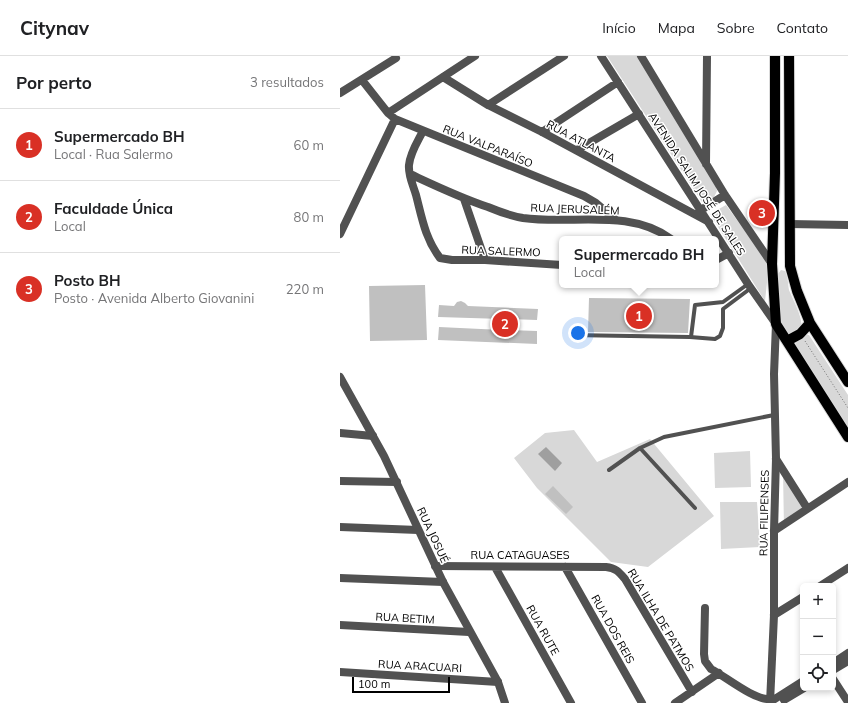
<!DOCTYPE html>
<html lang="pt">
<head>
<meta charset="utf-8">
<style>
  body { margin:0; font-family:Mulish,sans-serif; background:#f2f2f2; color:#202124 }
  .controls { position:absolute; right:12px; bottom:12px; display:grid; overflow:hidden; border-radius:6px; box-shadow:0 2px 6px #0003 }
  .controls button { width:36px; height:36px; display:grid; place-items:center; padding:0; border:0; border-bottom:1px solid #e0e0e0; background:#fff; color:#202124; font:20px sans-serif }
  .scale { position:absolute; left:12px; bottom:10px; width:98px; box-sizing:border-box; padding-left:4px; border:2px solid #000; border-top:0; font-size:11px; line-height:14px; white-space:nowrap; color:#000; -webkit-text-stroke:3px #fff; paint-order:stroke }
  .you { position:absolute; left:238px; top:277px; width:14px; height:14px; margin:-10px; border:3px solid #fff; border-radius:50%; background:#1a73e8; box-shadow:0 0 0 6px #1a73e833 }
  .badge { display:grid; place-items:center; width:26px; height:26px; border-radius:50%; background:#d93025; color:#fff; font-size:13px; font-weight:700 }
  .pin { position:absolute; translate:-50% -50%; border:2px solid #fff; box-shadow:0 1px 4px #0006 }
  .popup { position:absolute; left:219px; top:180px; width:160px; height:52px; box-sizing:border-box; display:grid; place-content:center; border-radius:6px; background:#fff; filter:drop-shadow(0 1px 3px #0005); font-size:13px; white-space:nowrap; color:#757577 }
  .popup b { font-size:15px; color:#202124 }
  .popup::after { content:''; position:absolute; left:50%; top:100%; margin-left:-8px; border:8px solid transparent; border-top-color:#fff }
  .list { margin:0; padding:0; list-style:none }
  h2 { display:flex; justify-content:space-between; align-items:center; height:52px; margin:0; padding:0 16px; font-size:17px }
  h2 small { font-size:13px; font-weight:400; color:#757577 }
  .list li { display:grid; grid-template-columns:26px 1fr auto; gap:12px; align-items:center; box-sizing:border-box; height:72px; padding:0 16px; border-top:1px solid #e0e0e0 }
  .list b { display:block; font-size:15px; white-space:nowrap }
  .list p { margin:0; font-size:13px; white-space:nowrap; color:#757577 }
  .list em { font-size:13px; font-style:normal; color:#757577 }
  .icon { flex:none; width:22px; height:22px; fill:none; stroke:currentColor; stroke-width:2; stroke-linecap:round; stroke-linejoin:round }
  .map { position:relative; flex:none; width:508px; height:647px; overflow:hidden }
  header { display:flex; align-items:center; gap:24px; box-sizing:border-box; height:56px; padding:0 20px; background:#fff; border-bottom:1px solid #e0e0e0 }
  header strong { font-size:19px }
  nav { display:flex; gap:22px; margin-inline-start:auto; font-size:14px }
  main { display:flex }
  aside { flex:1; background:#fff }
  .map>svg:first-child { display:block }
  .green { fill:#d8d8d8 }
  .water { fill:#9f9f9f }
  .building { fill:#c0c0c0 }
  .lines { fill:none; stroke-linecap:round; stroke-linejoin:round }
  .primary-casing { stroke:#dbdbdb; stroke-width:12 }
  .path { stroke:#737373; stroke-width:1; stroke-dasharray:1 2; stroke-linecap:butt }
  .service { stroke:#515151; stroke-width:4 }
  .minor { stroke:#515151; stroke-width:8 }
  .tertiary { stroke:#515151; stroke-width:8 }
  .primary { stroke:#000; stroke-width:10 }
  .labels { text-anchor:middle; stroke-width:3; stroke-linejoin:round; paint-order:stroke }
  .street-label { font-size:11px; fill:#000; stroke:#fff }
</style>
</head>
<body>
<header>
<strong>Citynav</strong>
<nav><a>Início</a><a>Mapa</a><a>Sobre</a><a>Contato</a></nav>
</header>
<main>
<aside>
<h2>Por perto<small>3 resultados</small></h2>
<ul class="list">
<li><span class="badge">1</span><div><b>Supermercado BH</b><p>Local · Rua Salermo</p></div><em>60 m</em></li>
<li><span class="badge">2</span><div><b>Faculdade Única</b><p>Local</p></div><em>80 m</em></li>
<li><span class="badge">3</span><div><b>Posto BH</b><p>Posto · Avenida Alberto Giovanini</p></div><em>220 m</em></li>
</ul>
</aside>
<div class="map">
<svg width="508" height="647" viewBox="0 0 508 647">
  <rect width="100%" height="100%" fill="#fff"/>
  <path class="green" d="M267 0H298L375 127 377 135 374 141 362 146Z
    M386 149 429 208 425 245 370 158Z
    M441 214 445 215C448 221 448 228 449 234 453 244 464 263 461 273L451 279C435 274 438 231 438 218Z
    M465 279H469L508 339V372L454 291 458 283Z
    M234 374 257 406 310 383 374 460 308 511 271 506 197 432 174 402 205 377Z
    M410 395 411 431 375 432 374 397Z
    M443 416 467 456 444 472Z
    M417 446 420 491 381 493 380 446Z"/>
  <path class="water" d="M206 391 222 407 215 415 198 398Z"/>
  <path class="building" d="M85 229 87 284 30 285 29 230Z
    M249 242 350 243 348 277 248 276Z
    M121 245 125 247 128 250 198 253 197 264 168 263 167 274 197 275V288L98 284 99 271 162 274V263L98 261 99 249 114 250 117 246Z
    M213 430 233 451 226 458 205 438Z"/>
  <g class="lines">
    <g class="primary-casing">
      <path id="primary" d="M435 0V117L432 208 436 268 508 381
        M449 0 450 210 457 235 470 267 508 326
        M447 285 460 278 470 267"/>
    </g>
    <path class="path" d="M465 285 508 352"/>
    <path class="service" d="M231 279 350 281 375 283 380 280 383 272V253L411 232
      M351 281 355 249 383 246 408 228
      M300 392 355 452
      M269 414 300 392 324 381 434 359"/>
    <path class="minor" d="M261 0 408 228 436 268
      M301 0 385 139 432 208
      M103 21 148 49 202 76 369 166
      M22 24 48 57 55 63 244 140 256 147 276 164
      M0 37 56 2
      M148 49 224 0
      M48 57 135 0
      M83 75C78 85 70 97 69 109 68 119 73 129 76 139 82 162 85 182 100 202L112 204H145L222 209
      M202 76 278 26
      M237 94 299 58
      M366 108 367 0
      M70 118C96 130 121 142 148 151 160 156 171 160 183 162 232 169 289 152 331 183
      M124 143 145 204
      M361 154 385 139
      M449 168 508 169
      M0 178 55 63
      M376 204 389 197
      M0 377 33 380
      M436 403 467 452
      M0 425 57 426
      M0 471 78 474
      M434 475 508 426
      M95 510 266 511C276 512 279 516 285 523L352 636
      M155 511 231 647
      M225 511 302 647
      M0 522 103 526
      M480 530 508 512
      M365 552 364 598 365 605 371 613C386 621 414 644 429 643
      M434 559 463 541
      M0 569 129 576
      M0 616 158 626
      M493 623 508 646
      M335 647 379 617"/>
    <path class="tertiary" d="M0 321 44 400 103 526 158 626 165 647
      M493 607 508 597
      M493 614 508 605
      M444 644 464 632
      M430 646 463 625
      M430 647 434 559V475L436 403 434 318 436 268"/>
    <use href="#primary" class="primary"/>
  </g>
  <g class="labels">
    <g class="street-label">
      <text transform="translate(241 85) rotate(28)" y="4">RUA ATLANTA</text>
      <text transform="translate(148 90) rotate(22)" y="4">RUA VALPARAÍSO</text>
      <text transform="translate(357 128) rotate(57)" y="4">AVENIDA SALIM JOSÉ DE SALES</text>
      <text transform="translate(235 153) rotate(2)" y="4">RUA JERUSALÉM</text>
      <text transform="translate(161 195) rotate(2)" y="4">RUA SALERMO</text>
      <text transform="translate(424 457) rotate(-89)" y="4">RUA FILIPENSES</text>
      <text transform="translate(93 479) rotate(65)" y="4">RUA JOSUÉ</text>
      <text x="180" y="503">RUA CATAGUASES</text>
      <text transform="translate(65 562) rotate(3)" y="4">RUA BETIM</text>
      <text transform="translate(321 564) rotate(59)" y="4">RUA ILHA DE PATMOS</text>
      <text transform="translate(273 573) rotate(61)" y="4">RUA DOS REIS</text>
      <text transform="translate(203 574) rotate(61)" y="4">RUA RUTE</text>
      <text transform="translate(80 610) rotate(3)" y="4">RUA ARACUARI</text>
    </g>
  </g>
</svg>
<div class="controls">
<button>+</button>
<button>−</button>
<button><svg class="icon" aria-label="locate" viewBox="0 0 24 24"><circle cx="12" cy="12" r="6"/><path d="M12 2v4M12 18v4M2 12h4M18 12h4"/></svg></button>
</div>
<div class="scale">100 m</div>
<div class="you"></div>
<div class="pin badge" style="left:299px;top:260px">1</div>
<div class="popup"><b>Supermercado BH</b>Local</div>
<div class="pin badge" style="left:165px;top:268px">2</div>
<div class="pin badge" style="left:422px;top:157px">3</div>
</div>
</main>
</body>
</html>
